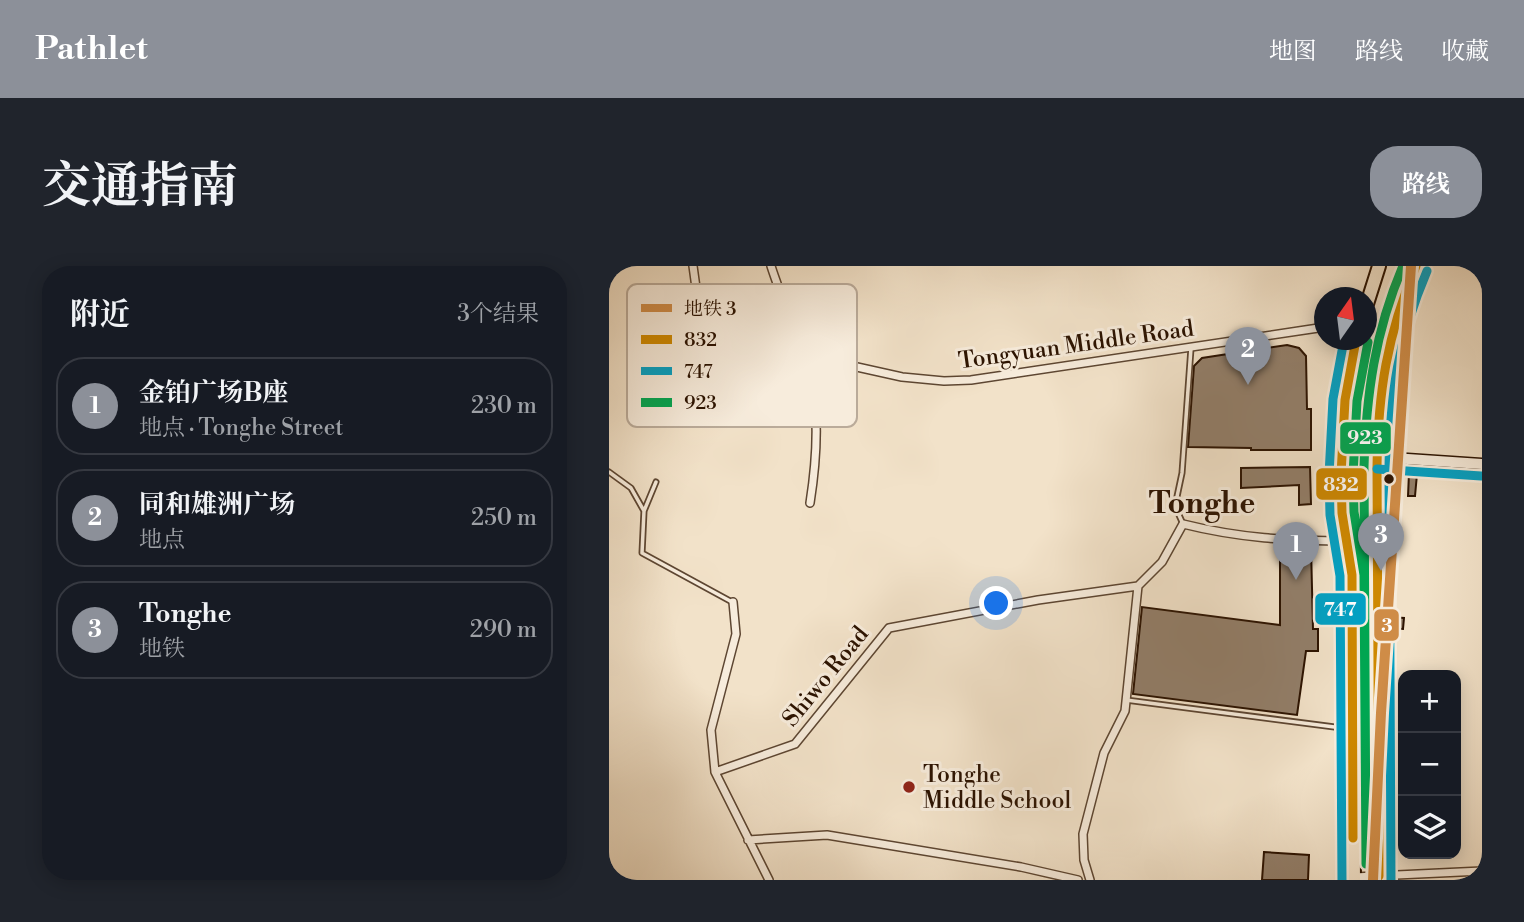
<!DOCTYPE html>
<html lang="zh">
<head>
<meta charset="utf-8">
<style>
  body { margin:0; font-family:"Libre Bodoni","Noto Serif SC",serif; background:#20242c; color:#f1f3f6 }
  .controls { position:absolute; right:21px; bottom:21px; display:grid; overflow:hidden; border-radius:14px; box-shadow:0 4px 18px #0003 }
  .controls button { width:63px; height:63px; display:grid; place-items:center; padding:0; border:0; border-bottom:2px solid #363941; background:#171b24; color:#f1f3f6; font:35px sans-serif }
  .compass { position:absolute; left:705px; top:21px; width:63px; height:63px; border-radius:50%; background:#171b24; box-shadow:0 4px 18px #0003; rotate:14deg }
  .you { position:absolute; left:388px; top:338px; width:24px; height:24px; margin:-18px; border:5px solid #fff; border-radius:50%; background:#1a73e8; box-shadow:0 0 0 10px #1a73e833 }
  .badge { display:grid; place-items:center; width:46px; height:46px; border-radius:50%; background:#8c9099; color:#fff; font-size:23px; font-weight:700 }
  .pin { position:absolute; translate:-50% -58px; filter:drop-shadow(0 2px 4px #0008) }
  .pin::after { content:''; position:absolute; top:37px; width:24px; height:21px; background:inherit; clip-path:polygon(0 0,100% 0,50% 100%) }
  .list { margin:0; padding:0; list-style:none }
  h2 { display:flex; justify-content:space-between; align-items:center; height:91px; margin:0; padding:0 28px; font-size:30px }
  h2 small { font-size:23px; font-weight:400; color:#9ea1a6 }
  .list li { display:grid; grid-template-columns:46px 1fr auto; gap:21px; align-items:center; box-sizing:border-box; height:98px; margin:0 14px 14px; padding:0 14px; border:2px solid #363941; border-radius:28px }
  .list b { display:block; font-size:26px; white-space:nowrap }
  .list p { margin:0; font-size:23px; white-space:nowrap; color:#9ea1a6 }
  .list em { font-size:23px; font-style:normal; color:#9ea1a6 }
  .icon { flex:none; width:38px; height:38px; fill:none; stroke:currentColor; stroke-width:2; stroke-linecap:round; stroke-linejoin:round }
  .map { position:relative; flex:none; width:873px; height:614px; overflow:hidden; border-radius:28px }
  header { display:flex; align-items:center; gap:42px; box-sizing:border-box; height:98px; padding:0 35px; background:#8c9099; color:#fff }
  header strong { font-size:33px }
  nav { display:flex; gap:38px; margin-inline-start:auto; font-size:24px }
  .intro { display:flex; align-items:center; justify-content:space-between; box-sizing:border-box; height:168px; padding:0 42px }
  h1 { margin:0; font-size:49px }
  .button { padding:18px 32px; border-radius:28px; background:#8c9099; color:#fff; font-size:24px; font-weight:700 }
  main { display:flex; gap:42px; padding:0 42px }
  aside { flex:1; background:#171b24; border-radius:28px; box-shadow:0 4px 18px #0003 }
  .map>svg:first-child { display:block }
  .building { fill:#927e69; stroke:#2b1200; stroke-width:2 }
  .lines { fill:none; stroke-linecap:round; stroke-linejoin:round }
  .lane-casing { stroke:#5d4632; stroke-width:7 }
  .street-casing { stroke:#5d4632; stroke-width:10 }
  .secondary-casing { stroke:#2b1200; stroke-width:13 }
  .highway-casing { stroke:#2b1200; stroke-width:16 }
  .lane { stroke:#f7ecdc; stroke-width:3.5 }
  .street { stroke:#f7ecdc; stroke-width:7 }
  .secondary { stroke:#f7ecdc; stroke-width:10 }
  .highway { stroke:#f2e2c9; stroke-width:12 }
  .bus-1-casing { stroke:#f7ecdc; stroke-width:14 }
  .bus-2-casing { stroke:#f7ecdc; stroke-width:14 }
  .bus-3-casing { stroke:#f7ecdc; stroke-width:14 }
  .bus-1 { stroke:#ce8800; stroke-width:9 }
  .bus-2 { stroke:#02a1c4; stroke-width:9 }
  .bus-3 { stroke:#00a651; stroke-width:9 }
  .metro-1-casing { stroke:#f7ecdc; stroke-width:16 }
  .metro-1 { stroke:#cf8c47; stroke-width:10 }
  .bus-dot { fill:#2b1200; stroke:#f7ecdc; stroke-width:2.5 }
  .poi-dot { fill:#8f2418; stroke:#f7ecdc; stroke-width:2.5 }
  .labels { text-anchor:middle; stroke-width:6; stroke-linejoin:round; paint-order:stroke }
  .street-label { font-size:23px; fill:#2b1200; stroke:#f7ecdc }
  .poi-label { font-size:23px; fill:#2b1200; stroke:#f7ecdc; text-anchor:start }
  .district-label { font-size:30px; font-weight:bold; fill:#2b1200; stroke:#f7ecdc }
  .key { fill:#f7ecdc; stroke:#baab9a; stroke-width:2 }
  .key-label { font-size:19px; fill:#2b1200 }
  .line-badge { stroke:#f7ecdc; stroke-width:2.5 }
  .badge-label { font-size:19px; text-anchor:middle; font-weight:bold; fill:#fff }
</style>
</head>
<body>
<header>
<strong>Pathlet</strong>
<nav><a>地图</a><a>路线</a><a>收藏</a></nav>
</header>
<div class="intro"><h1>交通指南</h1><a class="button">路线</a></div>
<main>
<aside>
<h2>附近<small>3个结果</small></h2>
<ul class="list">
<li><span class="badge">1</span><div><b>金铂广场B座</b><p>地点 · Tonghe Street</p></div><em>230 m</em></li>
<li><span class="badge">2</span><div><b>同和雄洲广场</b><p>地点</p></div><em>250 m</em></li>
<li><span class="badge">3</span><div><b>Tonghe</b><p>地铁</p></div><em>290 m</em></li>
</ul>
</aside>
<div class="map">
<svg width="873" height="614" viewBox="0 0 873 614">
  <rect width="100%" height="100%" fill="#f2e2c9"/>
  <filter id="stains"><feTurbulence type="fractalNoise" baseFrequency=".00286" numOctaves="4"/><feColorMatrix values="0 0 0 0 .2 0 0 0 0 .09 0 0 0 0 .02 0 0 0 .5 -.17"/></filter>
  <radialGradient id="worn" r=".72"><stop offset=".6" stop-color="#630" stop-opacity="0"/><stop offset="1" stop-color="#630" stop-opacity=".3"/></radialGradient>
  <path class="building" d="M678 79 690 82 697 90 698 143H702V184H642V182L579 181 585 100 593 92Z
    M701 201 702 238 690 239V219L632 222V202Z
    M800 207 808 208 806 230H799Z
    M777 225 789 226 780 351 795 352 794 363 779 362 778 376Z
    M671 279 702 281 704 363H709V385H697L688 449 524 428 533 341 671 359Z
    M760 313V336L761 385H755Z
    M655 586 700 589 699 614H653Z"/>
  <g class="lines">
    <g class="lane-casing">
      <path id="lane" d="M0 206 22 222 35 245
        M47 216 35 245 33 287 123 336
        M574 258 566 240 573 207 582 82
        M517 434 741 463"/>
    </g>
    <g class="street-casing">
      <path id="street" d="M84 0 93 65 147 93 180 103 198 105 248 101 293 111 335 115 362 114 716 61
        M162 0C175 41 202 98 206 139 209 171 206 205 201 237
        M725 74 744 90
        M124 336 127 368 102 464 106 506 160 614
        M106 506 186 478 280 362 429 334 529 320 553 296 574 258C630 272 680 275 738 275
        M139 574 218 569 412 601 469 614
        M745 611 873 605
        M481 614 475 594 474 568 495 487 516 445 529 320"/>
    </g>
    <g class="secondary-casing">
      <path id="secondary" d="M738 120 755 122 759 128 757 212 767 221
        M769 191 873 198"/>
    </g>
    <g class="highway-casing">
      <path id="highway" d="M758 38 770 0
        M745 614 743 309 733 247 732 209 736 134 747 74
        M770 614C772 508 769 402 769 296 769 226 763 154 778 85 784 55 795 28 807 0"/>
    </g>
    <use href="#lane" class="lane"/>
    <use href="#street" class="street"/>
    <use href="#secondary" class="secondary"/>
    <use href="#highway" class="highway"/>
    <g class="bus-1-casing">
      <path id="bus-1" d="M744 572 743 309 733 247 732 209 736 134 747 74
        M770 610 768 201C769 126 778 69 807 0"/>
    </g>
    <g class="bus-2-casing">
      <path id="bus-2" d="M768 203 872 210
        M733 614 731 310 721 249 720 209 724 133 735 74
        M782 614 780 201C781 128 789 73 818 5"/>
    </g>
    <g class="bus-3-casing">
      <path id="bus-3" d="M759 76 748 135 744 209 745 246 755 309 757 598 755 201C757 130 766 65 794 0"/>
    </g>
    <use href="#bus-1" class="bus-1"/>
    <use href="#bus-2" class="bus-2"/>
    <use href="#bus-3" class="bus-3"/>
    <g class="metro-1-casing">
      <path id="metro-1" d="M764 614 772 447 802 0"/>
    </g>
    <use href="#metro-1" class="metro-1"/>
  </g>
  <circle class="bus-dot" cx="780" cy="213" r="6"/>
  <circle class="poi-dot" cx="300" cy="521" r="7"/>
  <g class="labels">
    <g class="street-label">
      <text transform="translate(467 78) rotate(-8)" y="8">Tongyuan Middle Road</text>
      <text transform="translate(216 410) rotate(-51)" y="8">Shiwo Road</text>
    </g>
    <g class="poi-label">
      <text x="314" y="516">Tonghe<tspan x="314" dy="26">Middle School</tspan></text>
    </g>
    <g class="district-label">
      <text x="593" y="247">Tonghe</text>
    </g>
  </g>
  <rect x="18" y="18" width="230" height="143" rx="10" class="key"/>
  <rect x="32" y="38" width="31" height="8" fill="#cf8c47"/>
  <rect x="32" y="69" width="31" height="9" fill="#ce8800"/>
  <rect x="32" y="101" width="31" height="8" fill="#02a1c4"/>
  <rect x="32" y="132" width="31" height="9" fill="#00a651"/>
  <g class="key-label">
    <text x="75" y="49">地铁 3</text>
    <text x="75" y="80">832</text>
    <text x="75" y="112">747</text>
    <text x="75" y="143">923</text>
  </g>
  <g class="line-badge">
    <rect x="730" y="155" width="53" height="34" rx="7" fill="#00a651"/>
    <rect x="706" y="201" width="53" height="34" rx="7" fill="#ce8800"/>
    <rect x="705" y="326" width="53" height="34" rx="7" fill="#02a1c4"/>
    <rect x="764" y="342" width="27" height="34" rx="7" fill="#cf8c47"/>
  </g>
  <g class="badge-label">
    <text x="756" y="178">923</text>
    <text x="732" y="225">832</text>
    <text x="731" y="350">747</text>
    <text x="778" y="366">3</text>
  </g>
  <rect width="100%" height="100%" filter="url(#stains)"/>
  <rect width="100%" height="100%" fill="url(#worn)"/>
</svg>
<div class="controls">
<button>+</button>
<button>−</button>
<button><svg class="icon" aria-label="layers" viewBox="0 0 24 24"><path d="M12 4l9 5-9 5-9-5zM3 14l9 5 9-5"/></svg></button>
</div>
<svg class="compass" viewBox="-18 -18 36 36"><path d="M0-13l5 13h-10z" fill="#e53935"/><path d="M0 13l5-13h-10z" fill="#9ea1a6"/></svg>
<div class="you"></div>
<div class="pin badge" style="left:687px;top:314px">1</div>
<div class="pin badge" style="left:639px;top:119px">2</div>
<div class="pin badge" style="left:772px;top:305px">3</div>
</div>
</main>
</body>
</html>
